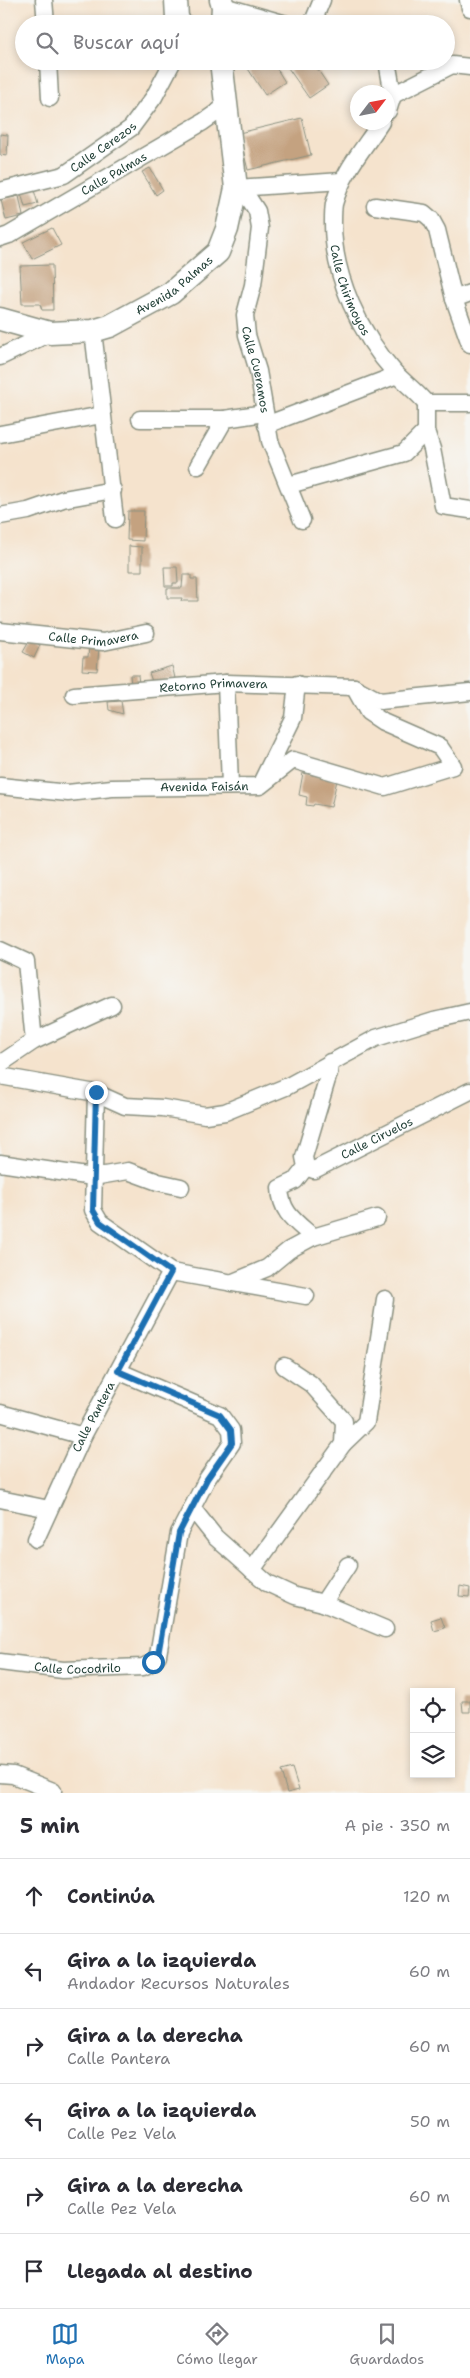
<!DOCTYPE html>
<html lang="es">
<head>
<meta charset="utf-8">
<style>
  body { margin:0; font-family:"Shantell Sans",sans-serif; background:#f2f2f3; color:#2b2b33 }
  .controls { position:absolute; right:15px; bottom:15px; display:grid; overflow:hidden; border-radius:0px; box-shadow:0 2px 8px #0003 }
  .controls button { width:45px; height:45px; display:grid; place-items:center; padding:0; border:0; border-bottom:1px solid #e1e1e2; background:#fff; color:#2b2b33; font:25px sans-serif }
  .compass { position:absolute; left:350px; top:85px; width:45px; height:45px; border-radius:50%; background:#fff; box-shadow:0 2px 8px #0003; rotate:58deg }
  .stop { position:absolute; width:15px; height:15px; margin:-11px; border:4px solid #1f6fb2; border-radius:50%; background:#fff }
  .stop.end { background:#1f6fb2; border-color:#fff; box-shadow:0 1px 5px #0008 }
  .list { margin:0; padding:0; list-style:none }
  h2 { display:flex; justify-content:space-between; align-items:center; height:65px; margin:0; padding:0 20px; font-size:21px }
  h2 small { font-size:16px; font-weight:400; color:#7c7c81 }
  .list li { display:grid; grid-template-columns:32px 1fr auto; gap:15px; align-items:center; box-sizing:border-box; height:75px; padding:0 20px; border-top:1px solid #e1e1e2 }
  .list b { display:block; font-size:19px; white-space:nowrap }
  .list p { margin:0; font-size:16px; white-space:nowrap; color:#7c7c81 }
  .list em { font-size:16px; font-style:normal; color:#7c7c81 }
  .icon { flex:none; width:28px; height:28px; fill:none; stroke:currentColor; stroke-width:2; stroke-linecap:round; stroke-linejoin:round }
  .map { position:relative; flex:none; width:470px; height:1793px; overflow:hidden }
  .search { position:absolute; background:#fff; box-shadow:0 2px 8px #0003; left:15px; right:15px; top:15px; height:55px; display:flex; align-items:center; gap:12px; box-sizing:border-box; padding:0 18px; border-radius:28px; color:#7c7c81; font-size:19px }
  .sheet { height:515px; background:#fff }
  nav { display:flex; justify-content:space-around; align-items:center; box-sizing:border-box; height:70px; border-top:1px solid #e1e1e2; background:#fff; font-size:14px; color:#7c7c81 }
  nav a { display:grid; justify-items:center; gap:2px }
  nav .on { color:#1f6fb2 }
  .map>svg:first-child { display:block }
  .building { fill:#c4a280 }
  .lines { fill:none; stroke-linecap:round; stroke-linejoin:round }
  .minor-casing { stroke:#8a9080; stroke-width:19 }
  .secondary-casing { stroke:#8a9080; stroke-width:25 }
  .minor { stroke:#fff; stroke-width:16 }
  .secondary { stroke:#fff; stroke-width:22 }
  .route { stroke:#1f6fb2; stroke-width:6 }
  .labels { text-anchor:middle; stroke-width:5; stroke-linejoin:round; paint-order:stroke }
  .street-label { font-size:12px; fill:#1f3d34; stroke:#f6f6f2 }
</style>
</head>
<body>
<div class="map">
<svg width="470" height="1793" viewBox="0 0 470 1793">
  <rect width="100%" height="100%" fill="#f6f6f2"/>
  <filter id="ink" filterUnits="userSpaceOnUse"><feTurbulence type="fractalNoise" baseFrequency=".02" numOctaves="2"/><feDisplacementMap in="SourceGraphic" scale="10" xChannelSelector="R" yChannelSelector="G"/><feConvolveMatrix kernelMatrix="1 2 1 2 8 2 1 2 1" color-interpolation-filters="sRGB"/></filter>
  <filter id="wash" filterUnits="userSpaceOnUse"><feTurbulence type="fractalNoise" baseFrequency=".0096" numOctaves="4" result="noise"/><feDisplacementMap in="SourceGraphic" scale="20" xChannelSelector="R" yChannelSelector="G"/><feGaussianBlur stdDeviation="1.12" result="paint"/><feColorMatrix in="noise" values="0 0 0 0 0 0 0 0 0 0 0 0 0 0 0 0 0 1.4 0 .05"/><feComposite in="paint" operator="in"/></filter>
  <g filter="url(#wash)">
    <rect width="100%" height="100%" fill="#f5e3cd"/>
    <g id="blocks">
      <path class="building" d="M249 61H272L285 82 265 95 245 64Z
        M291 61H312L328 85 309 98 286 65Z
        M302 118 311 155 248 170 239 133Z
        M0 134 8 135 7 156 0 155Z
        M150 168 163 190 156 195 142 172Z
        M34 190 38 204 25 207 21 193Z
        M19 196 23 216 6 220 1 200Z
        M52 228 61 245 32 259 23 242Z
        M52 265 53 310H42L40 304H22L20 266Z
        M128 511H144L143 541 127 540Z
        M129 546 142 547V571H129Z
        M164 567H177L178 583H173V586H165Z
        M183 575H191V579H197L198 601H181L182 598H167V588H182Z
        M30 640 40 645 34 658 23 652Z
        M89 647 99 648 97 671 82 670 83 657H88Z
        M172 666 175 678 153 684 149 673Z
        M130 675H138L139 684 131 685Z
        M121 701 123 714 109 710 108 702Z
        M303 773 337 780 331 807 314 804 313 806 306 805 307 797 299 795Z
        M460 1586 470 1588 469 1597 459 1596Z
        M441 1617 445 1628 434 1631 431 1620Z
        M462 1701H470V1712H463Z
        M292 1768 299 1790 287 1793 281 1771Z"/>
    </g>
  </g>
  <g filter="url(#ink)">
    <use href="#blocks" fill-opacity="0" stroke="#8a9080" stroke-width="1"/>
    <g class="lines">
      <g class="minor-casing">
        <g id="minor">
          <path d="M44 0 46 24"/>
          <path d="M468 0 470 8"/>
          <path d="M223 6 286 24"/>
          <path d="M312 24 322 0"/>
          <path d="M48 61 50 98"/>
          <path d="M387 61 393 95 388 111"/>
          <path d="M393 95 452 65 470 67"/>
          <path id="s1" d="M381 122C363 150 343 171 334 204 333 210 333 217 333 223 333 277 360 334 396 374 406 384 417 392 426 403H470"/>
          <path d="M236 188 342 181"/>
          <path id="s2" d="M242 188 257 211 260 228 253 285 245 315 247 335 258 371 270 441 302 520"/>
          <path id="s3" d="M0 191 64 175 131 128 154 97 173 61"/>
          <path d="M375 206 424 213 431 219 437 230 454 299 470 344"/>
          <path id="s4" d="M0 238 9 235 203 122 226 106"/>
          <path d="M454 299 470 293"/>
          <path d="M93 331 115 519"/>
          <path d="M0 357 50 333"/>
          <path d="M426 403V431L432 449 443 506 470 510"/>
          <path d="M140 419H225L264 413"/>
          <path d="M266 425 397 375"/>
          <path d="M0 434 102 415"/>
          <path d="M198 466 225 419"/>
          <path d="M289 485 404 453 426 431"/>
          <path d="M0 516 28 511 63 499 113 490"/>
          <path id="s5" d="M0 631 103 642 146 633"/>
          <path d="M226 683 230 785"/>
          <path id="s6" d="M74 695 226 683 354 687 380 701 470 692"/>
          <path d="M262 781 293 718 297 684"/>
          <path id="s7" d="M0 786 68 793 112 788 260 786 293 760 385 787 453 766 440 747 383 722 368 712 354 687"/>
          <path d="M0 950 26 962 34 1041"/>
          <path d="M0 1064 34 1041 112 1005"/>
          <path d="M0 1076 96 1093 125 1106 163 1108 205 1115 225 1112 288 1086 376 1038 434 1020 470 1012"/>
          <path d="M96 1093 93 1210 100 1222 171 1272 306 1296"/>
          <path d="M0 1163 93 1177 128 1171 158 1182 181 1187"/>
          <path id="s8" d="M306 1167 314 1170 470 1091"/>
          <path d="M313 1237C295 1221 281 1213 280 1188L295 1181 306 1167 304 1157 329 1073 330 1062"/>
          <path d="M231 1283 267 1268 289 1250 313 1237 377 1218"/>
          <path d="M0 1413 83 1436"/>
          <path d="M343 1444 366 1422 385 1299"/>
          <path d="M0 1499 49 1509"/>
          <path d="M192 1508 215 1537 267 1583 295 1596 323 1603 385 1629"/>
          <path id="s9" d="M36 1539 83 1436 171 1272"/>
          <path d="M252 1570 343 1444 344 1421 311 1384 284 1366"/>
          <path d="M323 1603 348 1565"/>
          <path id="s10" d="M0 1662 63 1670 143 1667 153 1662 158 1655 179 1533 207 1479 232 1443 231 1430 220 1415 118 1371"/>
          <path d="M0 1774 13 1775 53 1791"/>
        </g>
      </g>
      <g class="secondary-casing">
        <g id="secondary">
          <path d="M176 0 177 18 181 24"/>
          <path d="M221 0 223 6 222 24"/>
          <path id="s11" d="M0 319 50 333 93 331 110 326 171 293 218 252 227 229 236 188 221 61"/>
        </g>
      </g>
      <use href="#minor" class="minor"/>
      <use href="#secondary" class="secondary"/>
    </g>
  </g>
  <g class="lines" filter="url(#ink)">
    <path class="route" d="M96 1092 93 1210 100 1222 171 1272 118 1371 220 1415 231 1430 232 1443 207 1479 179 1533 158 1655 153 1662"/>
  </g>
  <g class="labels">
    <g class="street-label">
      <text dy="4" stroke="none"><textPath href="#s3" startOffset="114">Calle Cerezos</textPath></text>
      <text dy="4" stroke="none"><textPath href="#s4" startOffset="131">Calle Palmas</textPath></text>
      <text dy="4" stroke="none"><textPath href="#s11" startOffset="189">Avenida Palmas</textPath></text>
      <text dy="4" stroke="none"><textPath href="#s1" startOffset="184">Calle Chirimoyos</textPath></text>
      <text dy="4" stroke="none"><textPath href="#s2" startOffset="189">Calle Cueramos</textPath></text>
      <text dy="4" stroke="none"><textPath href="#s5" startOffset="94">Calle Primavera</textPath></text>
      <text dy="4" stroke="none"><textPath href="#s6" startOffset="140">Retorno Primavera</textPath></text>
      <text dy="4" stroke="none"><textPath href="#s7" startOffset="205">Avenida Faisán</textPath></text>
      <text dy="4" stroke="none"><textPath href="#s8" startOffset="79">Calle Ciruelos</textPath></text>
      <text dy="4" stroke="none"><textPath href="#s9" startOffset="135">Calle Pantera</textPath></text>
      <text dy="4" stroke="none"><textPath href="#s10" startOffset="78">Calle Cocodrilo</textPath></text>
    </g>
  </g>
</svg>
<div class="controls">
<button><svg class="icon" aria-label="locate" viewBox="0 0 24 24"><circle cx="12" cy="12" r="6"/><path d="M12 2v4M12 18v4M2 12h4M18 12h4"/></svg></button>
<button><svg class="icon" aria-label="layers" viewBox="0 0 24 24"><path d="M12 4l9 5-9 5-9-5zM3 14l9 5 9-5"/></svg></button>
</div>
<svg class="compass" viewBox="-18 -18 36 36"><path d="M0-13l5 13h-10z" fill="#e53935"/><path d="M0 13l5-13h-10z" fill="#7c7c81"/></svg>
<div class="stop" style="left:153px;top:1662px"></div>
<div class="stop end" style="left:96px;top:1092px"></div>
<div class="search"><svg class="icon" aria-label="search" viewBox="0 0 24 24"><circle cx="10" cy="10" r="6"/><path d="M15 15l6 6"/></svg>Buscar aquí</div>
</div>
<section class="sheet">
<h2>5 min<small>A pie · 350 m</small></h2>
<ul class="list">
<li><svg class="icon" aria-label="ahead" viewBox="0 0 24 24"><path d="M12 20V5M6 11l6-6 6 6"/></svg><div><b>Continúa</b></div><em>120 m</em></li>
<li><svg class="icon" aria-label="left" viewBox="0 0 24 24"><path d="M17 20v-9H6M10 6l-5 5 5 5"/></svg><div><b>Gira a la izquierda</b><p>Andador Recursos Naturales</p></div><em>60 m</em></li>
<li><svg class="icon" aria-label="right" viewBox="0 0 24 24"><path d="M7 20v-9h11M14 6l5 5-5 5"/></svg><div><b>Gira a la derecha</b><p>Calle Pantera</p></div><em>60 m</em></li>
<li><svg class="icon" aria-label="left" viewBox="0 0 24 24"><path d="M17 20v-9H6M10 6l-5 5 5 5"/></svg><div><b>Gira a la izquierda</b><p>Calle Pez Vela</p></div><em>50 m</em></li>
<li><svg class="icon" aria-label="right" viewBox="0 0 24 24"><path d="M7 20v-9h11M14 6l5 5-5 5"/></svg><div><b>Gira a la derecha</b><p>Calle Pez Vela</p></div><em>60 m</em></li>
<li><svg class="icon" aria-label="arrive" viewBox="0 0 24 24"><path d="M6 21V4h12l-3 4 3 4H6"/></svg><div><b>Llegada al destino</b></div></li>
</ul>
</section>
<nav>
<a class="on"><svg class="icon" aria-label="map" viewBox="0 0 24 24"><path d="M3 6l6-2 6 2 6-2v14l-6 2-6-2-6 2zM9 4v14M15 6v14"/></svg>Mapa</a>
<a><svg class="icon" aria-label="directions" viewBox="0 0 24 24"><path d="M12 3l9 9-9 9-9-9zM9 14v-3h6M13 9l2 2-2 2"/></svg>Cómo llegar</a>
<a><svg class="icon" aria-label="saved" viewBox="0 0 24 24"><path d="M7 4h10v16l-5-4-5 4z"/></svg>Guardados</a>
</nav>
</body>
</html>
